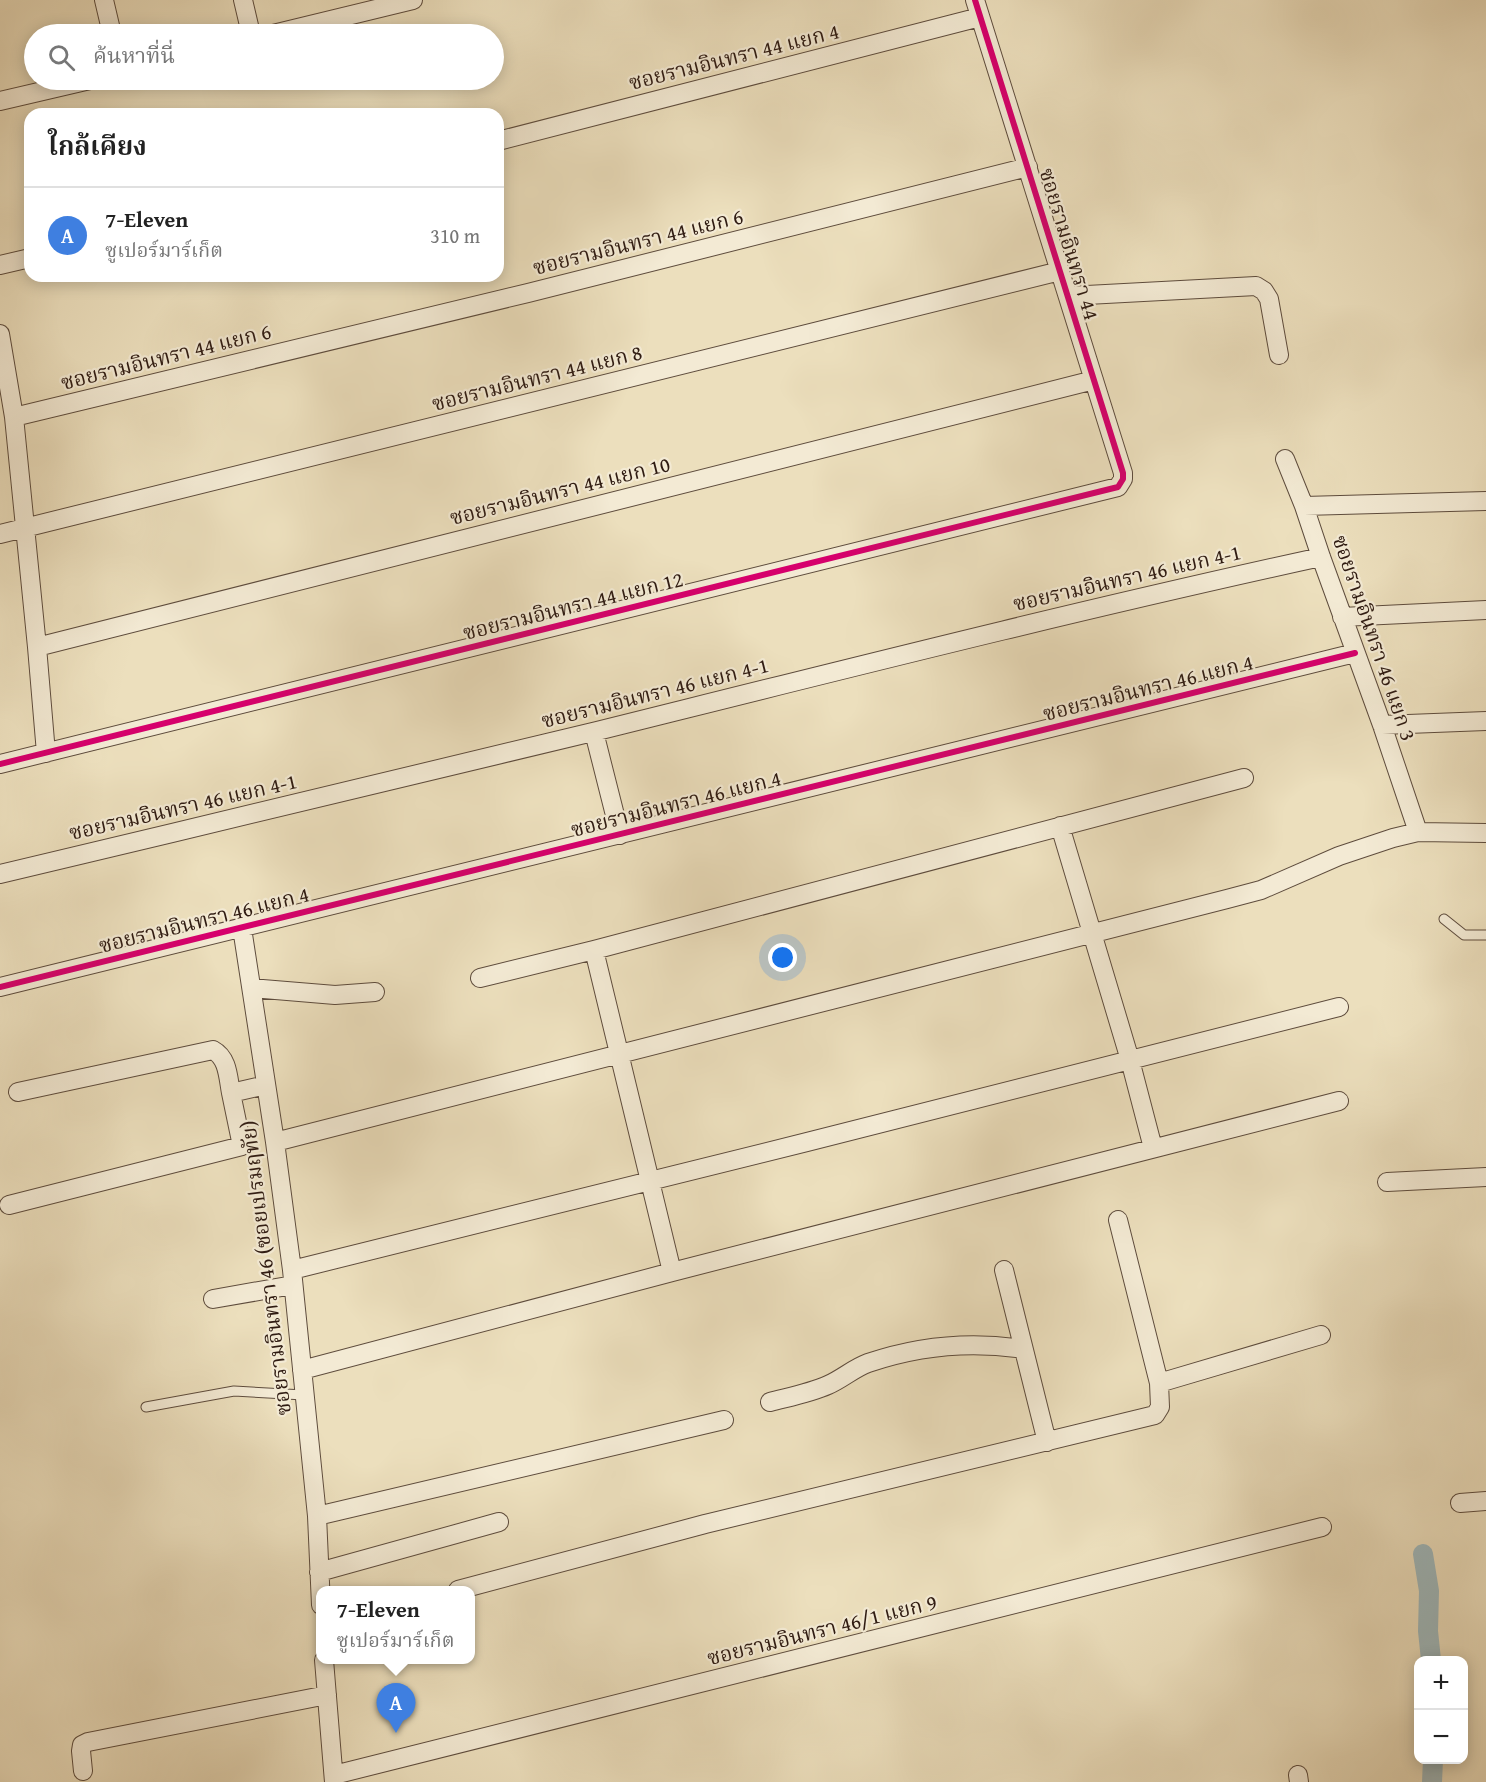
<!DOCTYPE html>
<html lang="th">
<head>
<meta charset="utf-8">
<style>
  body { margin:0; font-family:"Gentium Book Plus","Noto Serif Thai",serif; background:#f6f6f6; color:#222 }
  .controls { position:absolute; right:18px; bottom:18px; display:grid; overflow:hidden; border-radius:12px; box-shadow:0 3px 15px #0003 }
  .controls button { width:54px; height:54px; display:grid; place-items:center; padding:0; border:0; border-bottom:2px solid #e0e0e0; background:#fff; color:#222; font:30px sans-serif }
  .you { position:absolute; left:783px; top:958px; width:21px; height:21px; margin:-15px; border:4px solid #fff; border-radius:50%; background:#1a73e8; box-shadow:0 0 0 9px #1a73e833 }
  .badge { display:grid; place-items:center; width:39px; height:39px; border-radius:50%; background:#8f2418; color:#fff; font-size:20px; font-weight:700 }
  .pin { position:absolute; translate:-50% -50px; filter:drop-shadow(0 2px 3px #0008) }
  .pin::after { content:''; position:absolute; top:32px; width:21px; height:18px; background:inherit; clip-path:polygon(0 0,100% 0,50% 100%) }
  .popup { position:absolute; left:316px; top:1586px; width:159px; height:78px; box-sizing:border-box; display:grid; place-content:center; border-radius:12px; background:#fff; filter:drop-shadow(0 2px 4px #0005); font-size:20px; white-space:nowrap; color:#767676 }
  .popup b { font-size:22px; color:#222 }
  .popup::after { content:''; position:absolute; left:50%; top:100%; margin-left:-12px; border:12px solid transparent; border-top-color:#fff }
  .list { margin:0; padding:0; list-style:none }
  h2 { display:flex; justify-content:space-between; align-items:center; height:78px; margin:0; padding:0 24px; font-size:26px }
  h2 small { font-size:20px; font-weight:400; color:#767676 }
  .list li { display:grid; grid-template-columns:39px 1fr auto; gap:18px; align-items:center; box-sizing:border-box; height:96px; padding:0 24px; border-top:2px solid #e0e0e0 }
  .list b { display:block; font-size:22px; white-space:nowrap }
  .list p { margin:0; font-size:20px; white-space:nowrap; color:#767676 }
  .list em { font-size:20px; font-style:normal; color:#767676 }
  .icon { flex:none; width:33px; height:33px; fill:none; stroke:currentColor; stroke-width:2; stroke-linecap:round; stroke-linejoin:round }
  .map { position:relative; flex:none; width:1486px; height:1782px; overflow:hidden }
  .search { position:absolute; background:#fff; box-shadow:0 3px 15px #0003; left:24px; top:24px; width:480px; height:66px; display:flex; align-items:center; gap:15px; box-sizing:border-box; padding:0 21px; border-radius:33px; color:#767676; font-size:22px }
  .panel { position:absolute; background:#fff; box-shadow:0 3px 15px #0003; left:24px; top:108px; width:480px; height:174px; border-radius:18px }
  .map>svg:first-child { display:block }
  .lines { fill:none; stroke-linecap:round; stroke-linejoin:round }
  .canal { stroke:#9fb9bd; stroke-width:20 }
  .lane-casing { stroke:#5e4c3d; stroke-width:11 }
  .street-casing { stroke:#5e4c3d; stroke-width:20 }
  .lane { stroke:#f3ead4; stroke-width:9 }
  .street { stroke:#f3ead4; stroke-width:18 }
  .cycleway-casing { stroke:#f3ead4; stroke-width:10 }
  .cycleway { stroke:#d6006c; stroke-width:6 }
  .labels { text-anchor:middle; stroke-width:4.5; stroke-linejoin:round; paint-order:stroke }
  .street-label { font-size:21px; fill:#2f1b12; stroke:#f3ead4 }
</style>
</head>
<body>
<div class="map">
<svg width="1486" height="1782" viewBox="0 0 1486 1782">
  <rect width="100%" height="100%" fill="#ecdfbd"/>
  <filter id="stains"><feTurbulence type="fractalNoise" baseFrequency=".00333" numOctaves="4"/><feColorMatrix values="0 0 0 0 .2 0 0 0 0 .09 0 0 0 0 .02 0 0 0 .5 -.17"/></filter>
  <radialGradient id="worn" r=".72"><stop offset=".6" stop-color="#630" stop-opacity="0"/><stop offset="1" stop-color="#630" stop-opacity=".3"/></radialGradient>
  <g class="lines">
    <path class="canal" d="M1423 1554 1429 1591 1428 1631 1431 1660
      M1432 1782 1433 1760"/>
    <g class="lane-casing">
      <path id="lane" d="M1444 919 1464 935H1486
        M146 1407 234 1391 304 1395"/>
    </g>
    <g class="street-casing">
      <path id="street" d="M104 0 112 34
        M243 0 251 34
        M273 34 413 0
        M0 101 90 80
        M498 141 980 17
        M0 265 30 258
        M1068 296 1256 286 1264 291 1269 299 1279 355
        M0 334 14 417 37 647 46 753
        M14 417 528 293 1028 167
        M1285 459 1304 506 1321 557 1382 725 1418 832
        M1304 506 1486 501
        M0 534 1060 271
        M1342 617 1486 610
        M37 647 1094 380
        M1382 725 1486 721
        M594 732 620 835
        M0 764 1118 487 1123 479V473L975 0
        M1060 826 1130 1060 1153 1148
        M0 874C199 826 399 780 597 731 838 671 1078 610 1321 557
        M242 928 275 1142 292 1270 317 1516 321 1605
        M594 950 672 1272
        M480 978 594 950 1244 778
        M0 987 1355 653
        M252 988 335 995 375 992
        M18 1092 213 1050C228 1058 228 1077 231 1093L266 1085
        M275 1142 1227 899 1261 890 1339 856 1393 838 1418 832 1486 833
        M1387 1182 1486 1177
        M9 1205 242 1146 231 1093
        M292 1270 807 1142 1339 1007
        M1004 1270 1047 1442
        M213 1299 293 1285
        M302 1370 672 1272 1339 1101
        M1159 1383 1321 1335
        M770 1402C789 1397 810 1393 828 1385 842 1379 854 1368 868 1363 918 1346 971 1341 1023 1349
        M1460 1503 1486 1501
        M317 1516 724 1420
        M319 1572 499 1522
        M458 1590 705 1524 1155 1415 1160 1407 1159 1383 1118 1220
        M324 1660 334 1782
        M83 1771 81 1751 82 1745 88 1742 327 1695
        M334 1775 1322 1527
        M1298 1775 1299 1782"/>
    </g>
    <use href="#lane" class="lane"/>
    <use href="#street" class="street"/>
    <g class="cycleway-casing">
      <path id="cycleway" d="M0 764 1118 487 1123 479V473L975 0
        M0 987 1355 653"/>
    </g>
    <use href="#cycleway" class="cycleway"/>
  </g>
  <g class="labels">
    <g class="street-label">
      <text transform="translate(734 57) rotate(-14)" y="7">ซอยรามอินทรา 44 แยก 4</text>
      <text transform="translate(638 242) rotate(-14)" y="7">ซอยรามอินทรา 44 แยก 6</text>
      <text transform="translate(1069 244) rotate(73)" y="7">ซอยรามอินทรา 44</text>
      <text transform="translate(166 357) rotate(-14)" y="7">ซอยรามอินทรา 44 แยก 6</text>
      <text transform="translate(537 378) rotate(-14)" y="7">ซอยรามอินทรา 44 แยก 8</text>
      <text transform="translate(560 491) rotate(-14)" y="7">ซอยรามอินทรา 44 แยก 10</text>
      <text transform="translate(1127 578) rotate(-13)" y="7">ซอยรามอินทรา 46 แยก 4-1</text>
      <text transform="translate(573 606) rotate(-14)" y="7">ซอยรามอินทรา 44 แยก 12</text>
      <text transform="translate(1374 638) rotate(71)" y="7">ซอยรามอินทรา 46 แยก 3</text>
      <text transform="translate(1148 688) rotate(-14)" y="7">ซอยรามอินทรา 46 แยก 4</text>
      <text transform="translate(655 693) rotate(-14)" y="7">ซอยรามอินทรา 46 แยก 4-1</text>
      <text transform="translate(676 804) rotate(-14)" y="7">ซอยรามอินทรา 46 แยก 4</text>
      <text transform="translate(183 807) rotate(-13)" y="7">ซอยรามอินทรา 46 แยก 4-1</text>
      <text transform="translate(204 920) rotate(-14)" y="7">ซอยรามอินทรา 46 แยก 4</text>
      <text transform="translate(266 1268) rotate(-97)" y="7">ซอยรามอินทรา 46 (ซอยเปรมฤทัย)</text>
      <text transform="translate(822 1630) rotate(-14)" y="7">ซอยรามอินทรา 46/1 แยก 9</text>
    </g>
  </g>
  <rect width="100%" height="100%" filter="url(#stains)"/>
  <rect width="100%" height="100%" fill="url(#worn)"/>
</svg>
<div class="controls">
<button>+</button>
<button>−</button>
</div>
<div class="you"></div>
<div class="pin badge" style="left:396px;top:1733px;background:#3f7fe0">A</div>
<div class="popup"><b>7-Eleven</b>ซูเปอร์มาร์เก็ต</div>
<div class="search"><svg class="icon" aria-label="search" viewBox="0 0 24 24"><circle cx="10" cy="10" r="6"/><path d="M15 15l6 6"/></svg>ค้นหาที่นี่</div>
<section class="panel">
<h2>ใกล้เคียง<small></small></h2>
<ul class="list">
<li><span class="badge" style="background:#3f7fe0">A</span><div><b>7-Eleven</b><p>ซูเปอร์มาร์เก็ต</p></div><em>310 m</em></li>
</ul>
</section>
</div>
</body>
</html>
